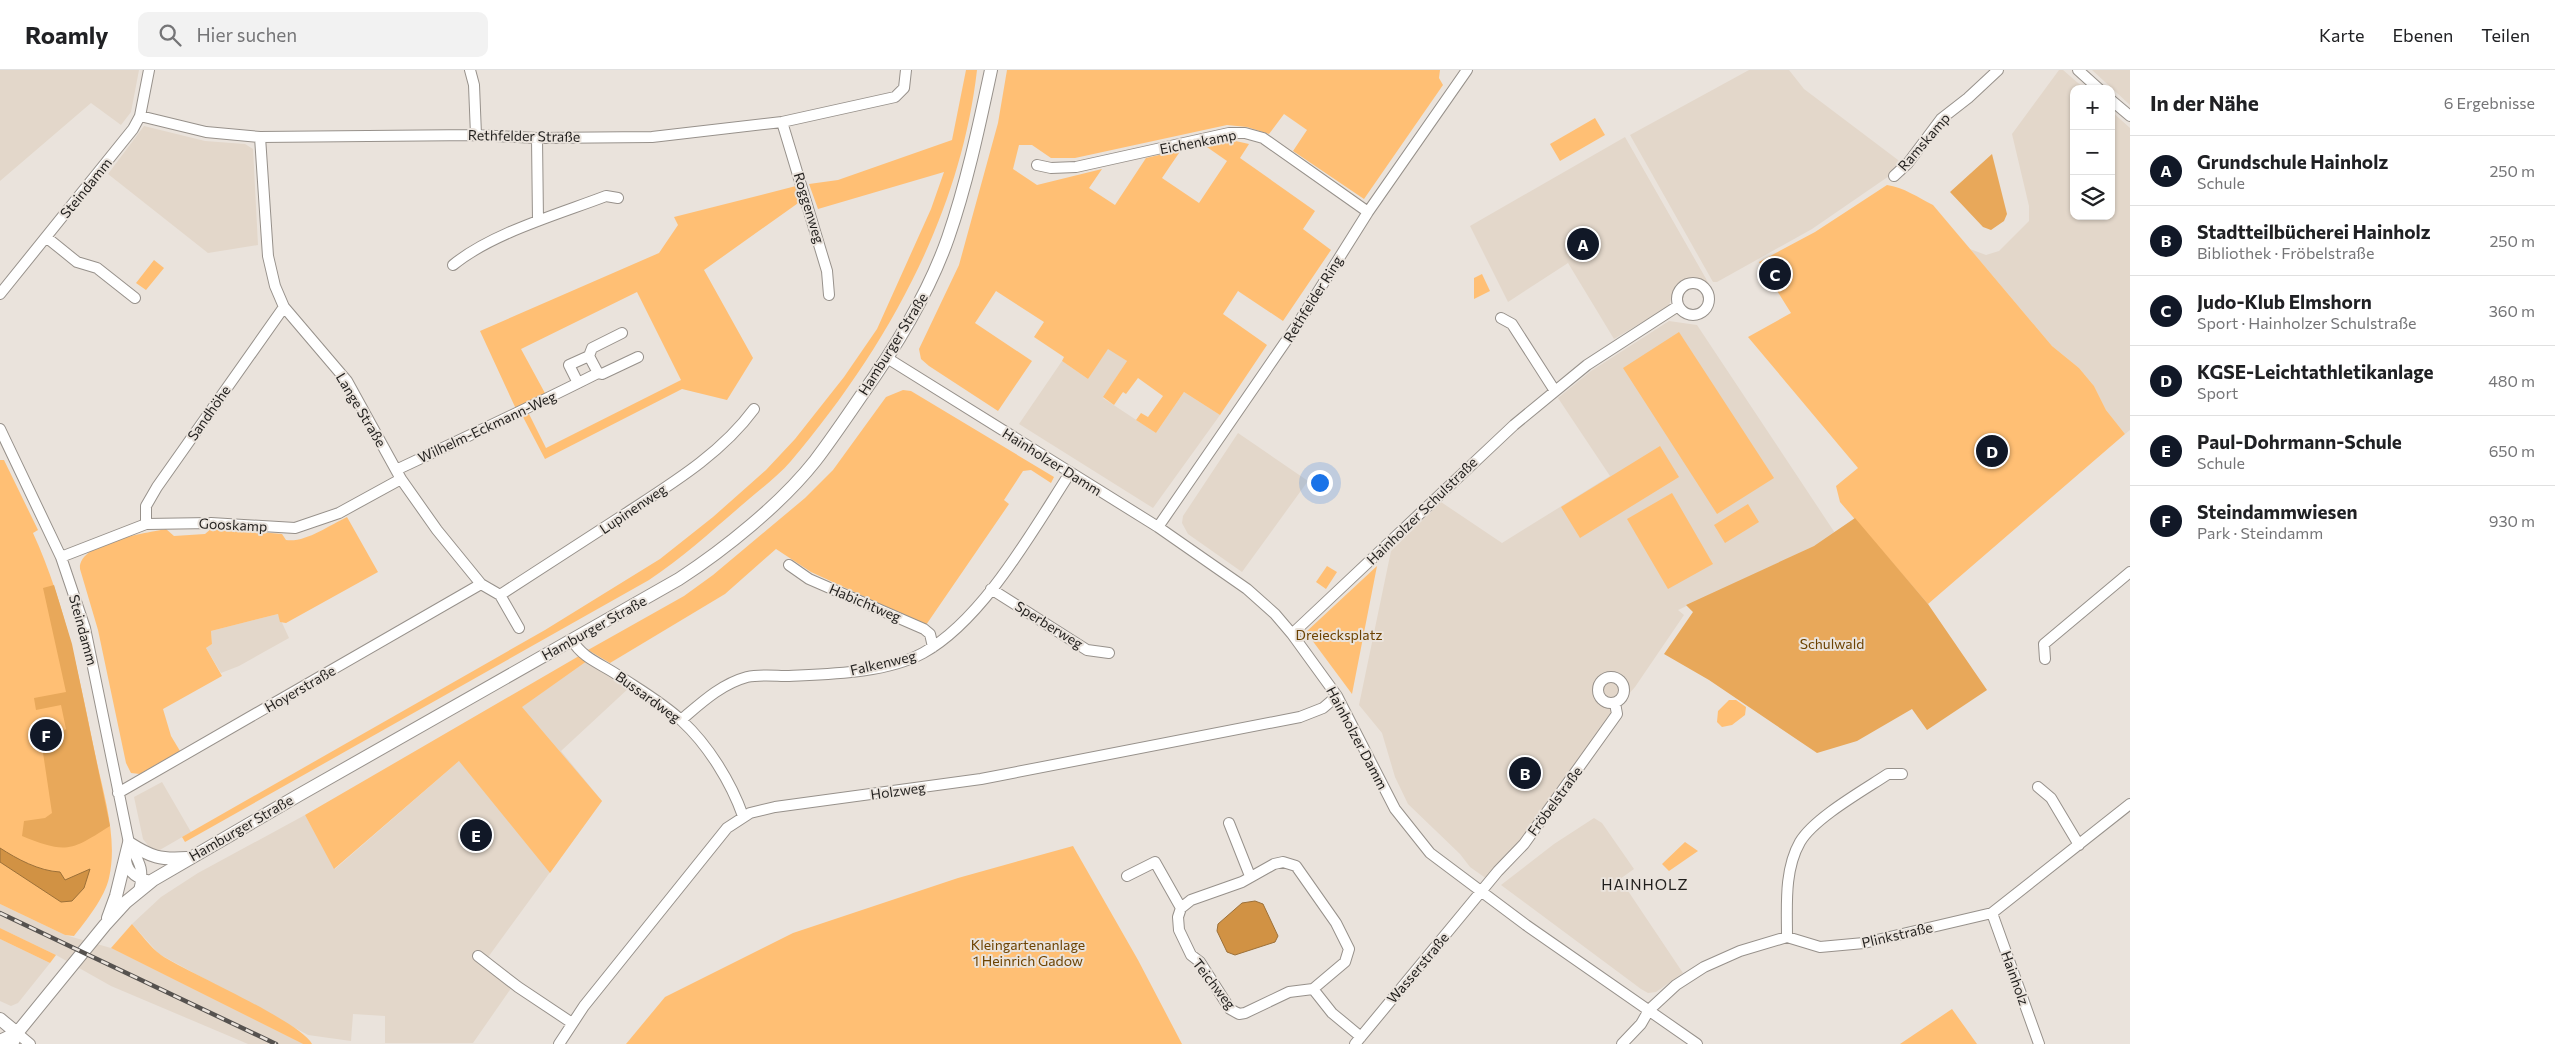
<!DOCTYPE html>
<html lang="de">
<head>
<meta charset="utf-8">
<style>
  body { margin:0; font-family:Commissioner,sans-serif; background:#f2f2f2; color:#202124 }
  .controls { position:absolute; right:15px; top:15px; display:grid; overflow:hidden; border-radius:10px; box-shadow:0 1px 4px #0004 }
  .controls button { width:45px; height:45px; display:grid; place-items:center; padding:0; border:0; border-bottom:1px solid #e0e0e0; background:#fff; color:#202124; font:25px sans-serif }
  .you { position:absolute; left:1319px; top:412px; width:18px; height:18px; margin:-12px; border:4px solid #fff; border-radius:50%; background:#1a73e8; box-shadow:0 0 0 8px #1a73e833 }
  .badge { display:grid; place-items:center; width:32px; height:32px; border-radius:50%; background:#111827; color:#fff; font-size:16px; font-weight:700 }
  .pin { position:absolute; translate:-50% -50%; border:2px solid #fff; box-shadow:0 1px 5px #0006 }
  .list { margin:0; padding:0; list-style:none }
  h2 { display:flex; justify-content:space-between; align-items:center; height:65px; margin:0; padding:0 20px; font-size:21px }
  h2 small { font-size:16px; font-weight:400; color:#757577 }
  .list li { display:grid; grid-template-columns:32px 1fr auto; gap:15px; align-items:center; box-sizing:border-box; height:70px; padding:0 20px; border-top:1px solid #e0e0e0 }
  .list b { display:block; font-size:19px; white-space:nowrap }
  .list p { margin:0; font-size:16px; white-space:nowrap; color:#757577 }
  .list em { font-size:16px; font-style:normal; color:#757577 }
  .icon { flex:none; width:28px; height:28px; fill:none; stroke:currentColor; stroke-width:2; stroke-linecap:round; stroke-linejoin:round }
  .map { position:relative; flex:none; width:2130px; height:974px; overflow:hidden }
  header { display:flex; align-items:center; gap:30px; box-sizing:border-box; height:70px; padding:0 25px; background:#fff; border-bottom:1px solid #e0e0e0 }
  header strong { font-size:24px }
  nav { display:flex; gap:28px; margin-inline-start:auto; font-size:18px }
  .search { width:350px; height:45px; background:#f2f2f2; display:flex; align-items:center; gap:12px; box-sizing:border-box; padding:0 18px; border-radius:10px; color:#757577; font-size:19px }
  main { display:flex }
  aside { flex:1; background:#fff }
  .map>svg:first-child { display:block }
  .built { fill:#e3d7ca }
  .green { fill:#ffbf74 }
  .forest { fill:#e8a85a }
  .water { fill:#d19244; stroke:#9c7038 }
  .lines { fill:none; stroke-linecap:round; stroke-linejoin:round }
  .minor-casing { stroke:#97918b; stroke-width:12 }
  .major-casing { stroke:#97918b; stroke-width:14 }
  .minor { stroke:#fff; stroke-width:10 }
  .major { stroke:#fff; stroke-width:12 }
  .rail-casing { stroke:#56524f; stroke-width:4.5 }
  .rail { stroke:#eae3dc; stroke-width:2.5; stroke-dasharray:8; stroke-linecap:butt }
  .labels { text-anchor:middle; stroke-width:4; stroke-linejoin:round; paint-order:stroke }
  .street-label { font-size:14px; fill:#211f1d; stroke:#eae3dc }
  .park-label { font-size:14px; fill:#6c4201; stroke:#eae3dc }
  .neighbourhood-label { font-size:15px; letter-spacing:1px; fill:#211f1d; stroke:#eae3dc }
</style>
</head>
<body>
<header>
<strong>Roamly</strong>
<div class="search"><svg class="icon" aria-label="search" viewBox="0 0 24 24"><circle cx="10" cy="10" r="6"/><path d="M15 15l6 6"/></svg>Hier suchen</div>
<nav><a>Karte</a><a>Ebenen</a><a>Teilen</a></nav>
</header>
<main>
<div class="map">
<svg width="2130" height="974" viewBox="0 0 2130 974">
  <rect width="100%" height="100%" fill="#eae3dc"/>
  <path class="built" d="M0 0H139L131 42 121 55 91 33 0 111Z
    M1749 0H1789L1804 19 1902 93 1892 104 1812 159 1717 212H1713L1630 65Z
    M2059 0H2063L2085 19H2074V146H2111V41L2130 58V360L2125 364 2106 340 2094 316 2079 298 2052 276 1970 179 1986 185 1999 181 2029 151V136L2012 64Z
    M2092 0H2130V35Z
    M144 56 205 71 245 74 253 79 258 175 208 183 108 104Z
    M1625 67 1709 214 1699 210 1684 211 1677 216 1668 237 1614 269 1568 193 1508 232 1470 156Z
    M1669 251 1697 255 1835 463 1814 476 1678 540 1684 545 1635 617 1611 644 1519 772 1487 809 1470 797 1460 784 1408 734 1395 707 1382 663 1359 635 1391 481 1441 432 1502 473 1610 406 1558 328 1591 301Z
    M1108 278 1127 291 1103 328 1156 363 1184 322 1220 345 1153 438 1019 354 1062 291 1088 309Z
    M1238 363 1308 411 1242 502 1188 464 1182 453 1183 446Z
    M278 544 289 568 239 596 221 603 206 578 212 574 211 561Z
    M587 591 630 617 561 681 602 731 486 890 514 914 473 973H385V946L353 944 351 971 308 965 159 884 132 854 161 827 198 803 305 745 335 799 521 637Z
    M162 712 191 762 158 781 150 778 143 769 134 727Z
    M1594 748 1602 753 1634 799 1620 809 1683 903 1656 922 1648 923 1641 919 1501 815 1554 774Z
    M0 834 65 865 111 878 303 974H248L111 916 56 885 0 858Z
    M0 869 50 893 18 933 11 936 0 931Z"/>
  <path class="green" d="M966 0H977C960 147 885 280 791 391 779 405 763 417 749 429 716 457 685 486 649 510L185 772 182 767 545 560 660 489 713 447 766 400 795 369 844 307 877 259 931 139 944 102 818 139 809 114 838 110 952 70Z
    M1007 0H1440L1439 8 1443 15 1364 129 1293 81 1307 60 1284 44 1269 64 1247 57 1227 55 1075 88H1051L1032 75H1019L1013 99 1037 115 1102 99 1089 118 1115 135 1146 88 1181 80 1162 108 1199 133 1227 91 1204 75 1231 70 1249 74 1240 88 1315 141 1303 159 1331 180 1283 251 1238 221 1223 244 1267 275 1220 345 1184 322 1156 363 1136 350 1141 343 1148 347 1163 326 1138 308 1126 324 1123 322 1114 335 1103 327 1127 291 1108 279 1088 309 1062 291 1064 287 1034 267 1044 252 996 221 975 253 1032 291 998 341 929 296 921 289 919 279 959 195 998 53Z
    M1595 48 1605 65 1560 91 1550 74Z
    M1887 115C1903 117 1919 128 1933 135L2052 276 2079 298 2094 316 2106 340 2125 364 1928 534 1840 432 1836 416 1858 398 1748 267 1791 243 1759 192 1815 162Z
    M796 116 801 131 704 200 753 288 727 330 682 319 545 389 523 347 529 344 546 378 681 310 637 222 521 279 546 325 516 339 480 261 659 183 678 155 674 147Z
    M154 190 164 198 146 220 136 213Z
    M1482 204 1490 221 1474 229V208Z
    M1679 262 1774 408 1717 444 1623 298Z
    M903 320 911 321 1054 407 1051 413 1031 400 1023 401 1004 430 1009 434 926 555 811 502 776 479 725 524 610 593 588 580 684 526 713 505 805 428 833 400 886 327Z
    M1660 376 1679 407 1580 468 1561 437Z
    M0 390H4L38 460 33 463C66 535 80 611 96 688 104 726 118 769 109 808 105 827 86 851 74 866L65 865 0 834Z
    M1672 423 1713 494 1668 519 1627 449Z
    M1748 434 1759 452 1725 473 1714 455Z
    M347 447 378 502 286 553 280 552 278 544 211 561 212 574 206 578 222 606 163 639 171 666 180 681 140 704 131 703 126 693 98 560 80 499C78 472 147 463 166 459L174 466 205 464 212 458 282 464 286 470C305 473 328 456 347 447Z
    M1327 496 1337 502 1326 519 1316 512Z
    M1377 496 1352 624 1306 562Z
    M579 586 587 591 522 637 602 731 550 803 459 691 334 799 305 745Z
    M1729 630H1736L1746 637 1745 645 1732 655 1722 657 1717 652 1718 641Z
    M1685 772 1698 781 1669 801 1662 794Z
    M1073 776 1138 890 1182 974H626L665 927 793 863 958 808Z
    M132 854C141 864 150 877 161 885 190 904 300 951 312 974H303L111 878Z
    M0 858 56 885 50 893 0 869Z
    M1952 939 1977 974H1900Z"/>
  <path class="forest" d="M1992 84 2007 144 2004 151 1991 160 1983 157 1950 122Z
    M1855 448 1928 534 1987 620 1927 660 1912 639 1857 671 1817 683 1709 610 1664 584 1693 542 1686 535 1814 476Z
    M54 515 72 574 110 756C71 781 66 784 22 766L24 751 45 748 52 743 42 676 66 659 61 635 36 640 34 628 66 622 43 518Z"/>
  <path class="water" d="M0 778C17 789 39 801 60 802L65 810 90 799 84 818 72 831 61 832 0 792Z
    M1255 831 1263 834 1278 866 1275 872 1235 885 1227 882 1217 861 1218 854 1242 833Z"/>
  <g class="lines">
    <g class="minor-casing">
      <path id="minor" d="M470 0 474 15 476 65
        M2078 0 2099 19
        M2111 30 2130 46
        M140 46 206 62 260 67 476 65 537 68 652 67 782 52 895 27 904 18 906 0
        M782 52 827 201 829 225
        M260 67 268 186 275 216 284 237 347 311 401 409 437 460 481 514 500 525 519 558
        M537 68 538 151
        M1037 95 1051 98 1076 97 1229 63H1245L1263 68 1368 142
        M1894 106 1908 93 1941 49 1968 28 1998 0
        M46 167 77 192 97 198 135 228
        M453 195C492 163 559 144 606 126L618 128
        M1677 229a16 16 0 1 1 32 0a16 16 0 1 1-32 0Z
        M0 224 133 59 140 46 149 0
        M1501 248 1512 254 1555 321
        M589 286 592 278 622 263
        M887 288 1158 457 1247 519 1275 544 1292 564 1337 626 1395 739 1430 783 1526 855 1697 974
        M598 303 602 304 638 287
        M0 359 61 487 85 558 129 773C139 792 145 799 139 821
        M396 400C464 368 531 337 598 303L589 286 569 295 578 313
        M146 454V436L157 417 284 237
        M1158 457 1297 255 1368 142 1467 0
        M61 487 146 454 211 453 295 458 339 443 401 409
        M789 495 809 509 924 559 930 564 933 577
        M991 519 1087 580 1109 583
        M500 525C542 498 583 471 625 444 671 414 721 384 754 339
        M1292 564 1514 355 1587 295 1678 236
        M572 570C583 589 602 594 619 606 640 620 663 633 682 651 708 675 731 712 743 746
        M2045 589 2044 574 2130 502
        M1598 620a13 13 0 1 1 26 0a13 13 0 1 1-26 0Z
        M681 650C701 633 721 614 747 607 760 604 776 606 789 606 830 604 886 603 923 583 983 550 1033 460 1070 403
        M2038 717 2051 728 2079 775
        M118 723 481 514
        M1229 753 1250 806
        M126 786C125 799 135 809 147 810
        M1127 806 1155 792 1181 838
        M1992 843 2039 974
        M1787 867C1787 836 1784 800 1800 772 1814 748 1864 720 1888 704H1902
        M478 886 518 917 572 953
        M1313 919 1345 892 1349 879 1336 853 1296 796 1283 792 1274 794 1242 812 1191 830 1181 838 1178 847 1179 860 1191 885 1200 892 1230 939 1239 944 1245 943 1289 922 1313 919 1332 943 1361 967
        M17 963 30 974
        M559 974 584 936 727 758 750 743 775 737 981 709 1300 647 1323 638 1337 626
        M1355 974 1498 801 1524 774 1617 644 1615 633
        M1622 974 1641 954 1649 940 1676 915 1704 897 1740 881 1787 867 1820 877 1864 873 1992 843 2130 734"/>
    </g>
    <g class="major-casing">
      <path id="major" d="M108 848 116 826 129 773C151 787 160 790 187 788
        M0 949 17 963
        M0 971 17 963
        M12 974 17 963 105 855 126 832 153 810 299 725 679 509C725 479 781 434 815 391 831 370 846 348 861 326 896 277 928 225 948 168 967 113 979 56 991 0"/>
    </g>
    <use href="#minor" class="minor"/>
    <use href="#major" class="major"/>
    <g class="rail-casing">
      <path id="rail" d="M0 843 276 974"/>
    </g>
    <use href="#rail" class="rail"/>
  </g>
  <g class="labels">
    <g class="street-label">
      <text transform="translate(524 66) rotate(1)" y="5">Rethfelder Straße</text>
      <text transform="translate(1198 72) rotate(-11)" y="5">Eichenkamp</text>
      <text transform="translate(1924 72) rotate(-49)" y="5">Ramskamp</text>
      <text transform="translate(86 118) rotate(-51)" y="5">Steindamm</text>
      <text transform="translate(809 138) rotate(73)" y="5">Roggenweg</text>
      <text transform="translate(1313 229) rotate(-58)" y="5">Rethfelder Ring</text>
      <text transform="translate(893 274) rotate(-58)" y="5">Hamburger Straße</text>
      <text transform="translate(361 340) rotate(59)" y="5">Lange Straße</text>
      <text transform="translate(209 343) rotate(-55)" y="5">Sandhöhe</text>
      <text transform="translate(487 357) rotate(-25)" y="5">Wilhelm-Eckmann-Weg</text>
      <text transform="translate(1052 392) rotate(32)" y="5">Hainholzer Damm</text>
      <text transform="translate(633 439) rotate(-34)" y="5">Lupinenweg</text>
      <text transform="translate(1422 441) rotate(-44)" y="5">Hainholzer Schulstraße</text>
      <text transform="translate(233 455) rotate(3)" y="5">Gooskamp</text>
      <text transform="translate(865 533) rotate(23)" y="5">Habichtweg</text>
      <text transform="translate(1049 555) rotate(32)" y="5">Sperberweg</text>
      <text transform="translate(594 558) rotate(-29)" y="5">Hamburger Straße</text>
      <text transform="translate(83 560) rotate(75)" y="5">Steindamm</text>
      <text transform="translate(883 593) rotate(-13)" y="5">Falkenweg</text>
      <text transform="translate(300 619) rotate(-30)" y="5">Hoyerstraße</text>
      <text transform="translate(648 627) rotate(36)" y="5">Bussardweg</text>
      <text transform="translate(1357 668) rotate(62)" y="5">Hainholzer Damm</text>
      <text transform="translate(898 721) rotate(-8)" y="5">Holzweg</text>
      <text transform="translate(1555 731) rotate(-54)" y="5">Fröbelstraße</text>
      <text transform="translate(241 758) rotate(-30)" y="5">Hamburger Straße</text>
      <text transform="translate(1897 865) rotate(-13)" y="5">Plinkstraße</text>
      <text transform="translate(1418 898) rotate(-50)" y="5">Wasserstraße</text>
      <text transform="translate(2015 908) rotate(70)" y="5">Hainholz</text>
      <text transform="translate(1214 914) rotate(52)" y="5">Teichweg</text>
    </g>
    <g class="park-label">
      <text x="1339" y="570">Dreiecksplatz</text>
      <text x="1832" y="579">Schulwald</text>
      <text x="1028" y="880">Kleingartenanlage<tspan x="1028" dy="16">1 Heinrich Gadow</tspan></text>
    </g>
    <g class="neighbourhood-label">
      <text x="1645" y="820">HAINHOLZ</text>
    </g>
  </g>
</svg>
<div class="controls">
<button>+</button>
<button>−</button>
<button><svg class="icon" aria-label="layers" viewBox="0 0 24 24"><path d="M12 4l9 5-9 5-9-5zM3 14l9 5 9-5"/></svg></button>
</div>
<div class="you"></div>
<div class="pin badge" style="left:1583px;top:174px">A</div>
<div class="pin badge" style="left:1525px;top:703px">B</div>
<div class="pin badge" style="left:1775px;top:204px">C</div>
<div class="pin badge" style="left:1992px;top:381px">D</div>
<div class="pin badge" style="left:476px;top:765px">E</div>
<div class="pin badge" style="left:46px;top:665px">F</div>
</div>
<aside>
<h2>In der Nähe<small>6 Ergebnisse</small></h2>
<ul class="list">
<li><span class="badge">A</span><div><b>Grundschule Hainholz</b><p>Schule</p></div><em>250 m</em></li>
<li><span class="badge">B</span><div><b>Stadtteilbücherei Hainholz</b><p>Bibliothek · Fröbelstraße</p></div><em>250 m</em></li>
<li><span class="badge">C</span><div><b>Judo-Klub Elmshorn</b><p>Sport · Hainholzer Schulstraße</p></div><em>360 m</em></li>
<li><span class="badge">D</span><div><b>KGSE-Leichtathletikanlage</b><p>Sport</p></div><em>480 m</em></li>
<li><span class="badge">E</span><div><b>Paul-Dohrmann-Schule</b><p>Schule</p></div><em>650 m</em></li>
<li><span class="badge">F</span><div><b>Steindammwiesen</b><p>Park · Steindamm</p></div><em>930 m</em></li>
</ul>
</aside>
</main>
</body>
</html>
